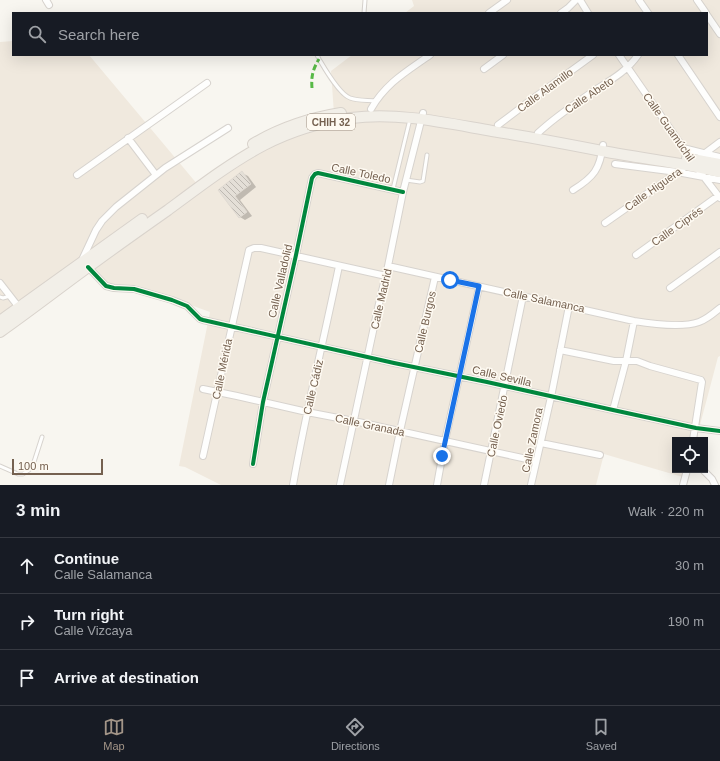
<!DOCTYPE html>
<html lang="en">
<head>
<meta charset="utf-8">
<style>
  body { margin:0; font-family:Helvetica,sans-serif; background:#242831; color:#f1f3f6 }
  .controls { position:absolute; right:12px; bottom:12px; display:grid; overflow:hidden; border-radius:0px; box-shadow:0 4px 16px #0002 }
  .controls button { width:36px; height:36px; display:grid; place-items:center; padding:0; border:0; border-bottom:1px solid #363941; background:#171b24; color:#f1f3f6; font:20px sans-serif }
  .scale { position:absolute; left:12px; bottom:10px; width:91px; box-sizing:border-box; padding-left:4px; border:2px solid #756150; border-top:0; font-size:11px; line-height:14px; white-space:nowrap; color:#756150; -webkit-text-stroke:3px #fefaf2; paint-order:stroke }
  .stop { position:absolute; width:12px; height:12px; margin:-9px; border:3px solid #1a73e8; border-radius:50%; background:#fff }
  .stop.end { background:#1a73e8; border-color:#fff; box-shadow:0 1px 4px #0008 }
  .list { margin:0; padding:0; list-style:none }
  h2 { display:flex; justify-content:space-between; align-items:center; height:52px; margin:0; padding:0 16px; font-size:17px }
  h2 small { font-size:13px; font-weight:400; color:#9ea1a6 }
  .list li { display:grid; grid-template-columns:26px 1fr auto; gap:12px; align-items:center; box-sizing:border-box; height:56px; padding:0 16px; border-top:1px solid #363941 }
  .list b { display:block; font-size:15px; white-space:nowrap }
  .list p { margin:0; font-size:13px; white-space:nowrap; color:#9ea1a6 }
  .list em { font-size:13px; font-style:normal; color:#9ea1a6 }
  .icon { flex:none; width:22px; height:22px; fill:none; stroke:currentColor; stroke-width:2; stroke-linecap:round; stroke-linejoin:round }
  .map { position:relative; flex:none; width:720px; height:485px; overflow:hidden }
  .search { position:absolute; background:#171b24; box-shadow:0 4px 16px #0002; left:12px; right:12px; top:12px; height:44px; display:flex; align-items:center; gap:10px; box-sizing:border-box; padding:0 14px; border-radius:0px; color:#9ea1a6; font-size:15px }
  .sheet { height:220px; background:#171b24 }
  nav { display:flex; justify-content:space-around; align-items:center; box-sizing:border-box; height:56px; border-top:1px solid #363941; background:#171b24; font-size:11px; color:#9ea1a6 }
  nav a { display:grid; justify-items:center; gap:2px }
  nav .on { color:#a39588 }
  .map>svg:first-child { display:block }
  .residential { fill:#f0e9de }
  .shadow { fill:#0003 }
  .building { fill:url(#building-back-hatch); stroke:#e0dad2 }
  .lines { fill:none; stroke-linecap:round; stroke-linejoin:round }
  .service-casing { stroke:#d7d3ce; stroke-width:5 }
  .minor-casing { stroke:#d7d3ce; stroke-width:8 }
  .primary-casing { stroke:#d9d3cc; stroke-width:12 }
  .service { stroke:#fefefd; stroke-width:3 }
  .minor { stroke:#fefefd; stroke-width:6 }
  .primary { stroke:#f2efe8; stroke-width:10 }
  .quiet { stroke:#58b947; stroke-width:3; stroke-dasharray:6 3; stroke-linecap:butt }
  .cycleway-casing { stroke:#fefaf2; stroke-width:6 }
  .cycleway { stroke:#00873e; stroke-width:4 }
  .route { stroke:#1a73e8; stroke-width:5 }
  .labels { text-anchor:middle; stroke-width:3; stroke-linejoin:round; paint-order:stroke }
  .shield { fill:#fefaf2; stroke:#9e8f81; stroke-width:1 }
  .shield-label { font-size:10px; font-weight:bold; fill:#756150 }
  .street-label { font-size:11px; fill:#756150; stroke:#fefaf2 }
</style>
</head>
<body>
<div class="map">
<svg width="720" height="485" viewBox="0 0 720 485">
  <defs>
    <pattern id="building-back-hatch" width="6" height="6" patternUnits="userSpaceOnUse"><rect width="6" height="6" fill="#e4dfd7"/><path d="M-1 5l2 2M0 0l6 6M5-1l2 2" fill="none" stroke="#bdb8b1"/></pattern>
  </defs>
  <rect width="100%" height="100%" fill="#f8f6f0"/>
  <path class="residential" d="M412 0H720V356L718 357 696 440H675V470H688L686 478 604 454 596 485H221L185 467 179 466 210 312 135 285 121 287H108L87 267 0 329V42L13 41V55H89L198 185 334 114 331 71 352 55H707V13H405L414 6Z"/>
  <path class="shadow" d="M242 173 248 176 256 187 240 200 252 216 245 220 240 217 219 190Z"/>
  <path class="building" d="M242 171 251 184 235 196 247 212 239 218 218 190Z"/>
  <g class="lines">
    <g class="service-casing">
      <path id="service" d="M364 13 365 0
        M317 55 319 59C325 69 339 94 350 98 358 101 368 100 376 101
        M406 180 420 182 423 181 427 155
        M393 189 410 119
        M0 297 3 298 10 296
        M0 466 18 474H23L29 470 33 465 42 437"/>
    </g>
    <g class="minor-casing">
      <path id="minor" d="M46 0 49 5
        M580 0 588 13
        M639 0 648 13
        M697 0 706 13
        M489 13 507 0
        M561 13 568 8 576 0
        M707 15 720 34
        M619 55 691 159
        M678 55 720 117
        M484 69 503 55
        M371 109C386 83 406 72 430 55
        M498 125 527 103 593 55
        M538 133C556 116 575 104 595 90 611 80 627 71 638 55
        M128 138 156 175
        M683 148 720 157
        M696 160 720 142
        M615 164 677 172 720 180
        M697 168 720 198
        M77 175 207 83
        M573 190C594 177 600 169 603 145
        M605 223 688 165
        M636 255 718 196
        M82 260 96 230 102 221 116 207 165 168 228 128
        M388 266 634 321C652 324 682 328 699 322 707 319 714 313 720 308
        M88 267 106 286 114 288 134 289 172 300 187 306 200 319 203 320 394 363 487 382 613 410 696 428 720 431
        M0 283 21 310
        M670 288 720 252
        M560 350 614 361H637L650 366 701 380 702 382 693 440
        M203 389 237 396 307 412 354 421 536 461
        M613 410 626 361 634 321
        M541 443 600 455
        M203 456 242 281 249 250 254 248H261L386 276
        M253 464 263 402 296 255 312 178 315 174 318 173 403 192
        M703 470 712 479 715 485
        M293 485C306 411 324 339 339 266
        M340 485 378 308 388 266 403 192 423 113
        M389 485 400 431 435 277
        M437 485 445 441 479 287
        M484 485 523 296
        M531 485 551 397 569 306
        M683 485 687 470"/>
    </g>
    <g class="primary-casing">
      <path id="primary" d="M253 144C280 128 310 118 341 113
        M687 158 720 164
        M0 321 142 219
        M0 332C30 311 58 289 87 268 114 248 141 229 168 210 199 187 230 163 264 145 291 131 321 122 351 118 399 112 446 123 492 131 529 137 566 144 602 151 634 157 665 161 697 167L720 172"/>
    </g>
    <use href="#service" class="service"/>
    <use href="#minor" class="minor"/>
    <use href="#primary" class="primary"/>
    <path class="quiet" d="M312 88C311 76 313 69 319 59"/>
    <g class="cycleway-casing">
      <path id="cycleway" d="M88 267 106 286 114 288 134 289 172 300 187 306 200 319 203 320 394 363 487 382 613 410 696 428 720 431
        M253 464 263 402 296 255 312 178 315 174 318 173 403 192"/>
    </g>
    <use href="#cycleway" class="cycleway"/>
  </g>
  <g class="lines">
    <path class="route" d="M442 456 479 286 450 280"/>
  </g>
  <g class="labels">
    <rect class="shield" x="307" y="114" width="48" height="16" rx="3"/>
    <g class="shield-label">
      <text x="331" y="126">CHIH 32</text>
    </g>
    <g class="street-label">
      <text transform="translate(545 90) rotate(-36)" y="4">Calle Alamillo</text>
      <text transform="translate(589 95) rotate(-34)" y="4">Calle Abeto</text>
      <text transform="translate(669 127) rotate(55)" y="4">Calle Guamúchil</text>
      <text transform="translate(361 173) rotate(12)" y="4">Calle Toledo</text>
      <text transform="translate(653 189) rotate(-35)" y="4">Calle Higuera</text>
      <text transform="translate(677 226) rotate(-35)" y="4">Calle Ciprés</text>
      <text transform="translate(280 281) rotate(-77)" y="4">Calle Valladolid</text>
      <text transform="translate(381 299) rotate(-77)" y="4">Calle Madrid</text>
      <text transform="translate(544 300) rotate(12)" y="4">Calle Salamanca</text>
      <text transform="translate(425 322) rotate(-77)" y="4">Calle Burgos</text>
      <text transform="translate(222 369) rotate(-78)" y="4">Calle Mérida</text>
      <text transform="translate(502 376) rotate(13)" y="4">Calle Sevilla</text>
      <text transform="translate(313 387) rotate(-77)" y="4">Calle Cádiz</text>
      <text transform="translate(370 425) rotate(12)" y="4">Calle Granada</text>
      <text transform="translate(497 426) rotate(-78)" y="4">Calle Oviedo</text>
      <text transform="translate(532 440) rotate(-78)" y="4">Calle Zamora</text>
    </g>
  </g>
</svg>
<div class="controls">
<button><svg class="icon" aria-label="locate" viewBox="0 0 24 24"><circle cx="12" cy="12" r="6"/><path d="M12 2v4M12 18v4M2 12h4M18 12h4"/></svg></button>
</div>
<div class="scale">100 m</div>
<div class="stop" style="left:450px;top:280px"></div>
<div class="stop end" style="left:442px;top:456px"></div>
<div class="search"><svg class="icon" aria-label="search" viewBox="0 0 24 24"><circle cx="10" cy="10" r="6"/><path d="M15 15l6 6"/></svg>Search here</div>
</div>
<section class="sheet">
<h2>3 min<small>Walk · 220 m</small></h2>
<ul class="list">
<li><svg class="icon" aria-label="ahead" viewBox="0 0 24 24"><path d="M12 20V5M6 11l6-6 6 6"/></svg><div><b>Continue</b><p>Calle Salamanca</p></div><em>30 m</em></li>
<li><svg class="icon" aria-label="right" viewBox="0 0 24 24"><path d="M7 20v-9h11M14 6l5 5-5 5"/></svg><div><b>Turn right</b><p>Calle Vizcaya</p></div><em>190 m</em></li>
<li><svg class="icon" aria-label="arrive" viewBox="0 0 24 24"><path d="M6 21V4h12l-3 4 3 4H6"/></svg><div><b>Arrive at destination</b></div></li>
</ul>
</section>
<nav>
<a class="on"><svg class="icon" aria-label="map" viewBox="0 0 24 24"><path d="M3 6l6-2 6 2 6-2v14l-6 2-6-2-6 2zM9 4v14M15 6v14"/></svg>Map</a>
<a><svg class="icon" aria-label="directions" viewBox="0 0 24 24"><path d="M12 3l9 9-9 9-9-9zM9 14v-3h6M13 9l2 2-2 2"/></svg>Directions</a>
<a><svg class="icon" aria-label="saved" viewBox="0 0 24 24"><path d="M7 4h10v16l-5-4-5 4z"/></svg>Saved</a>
</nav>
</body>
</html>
